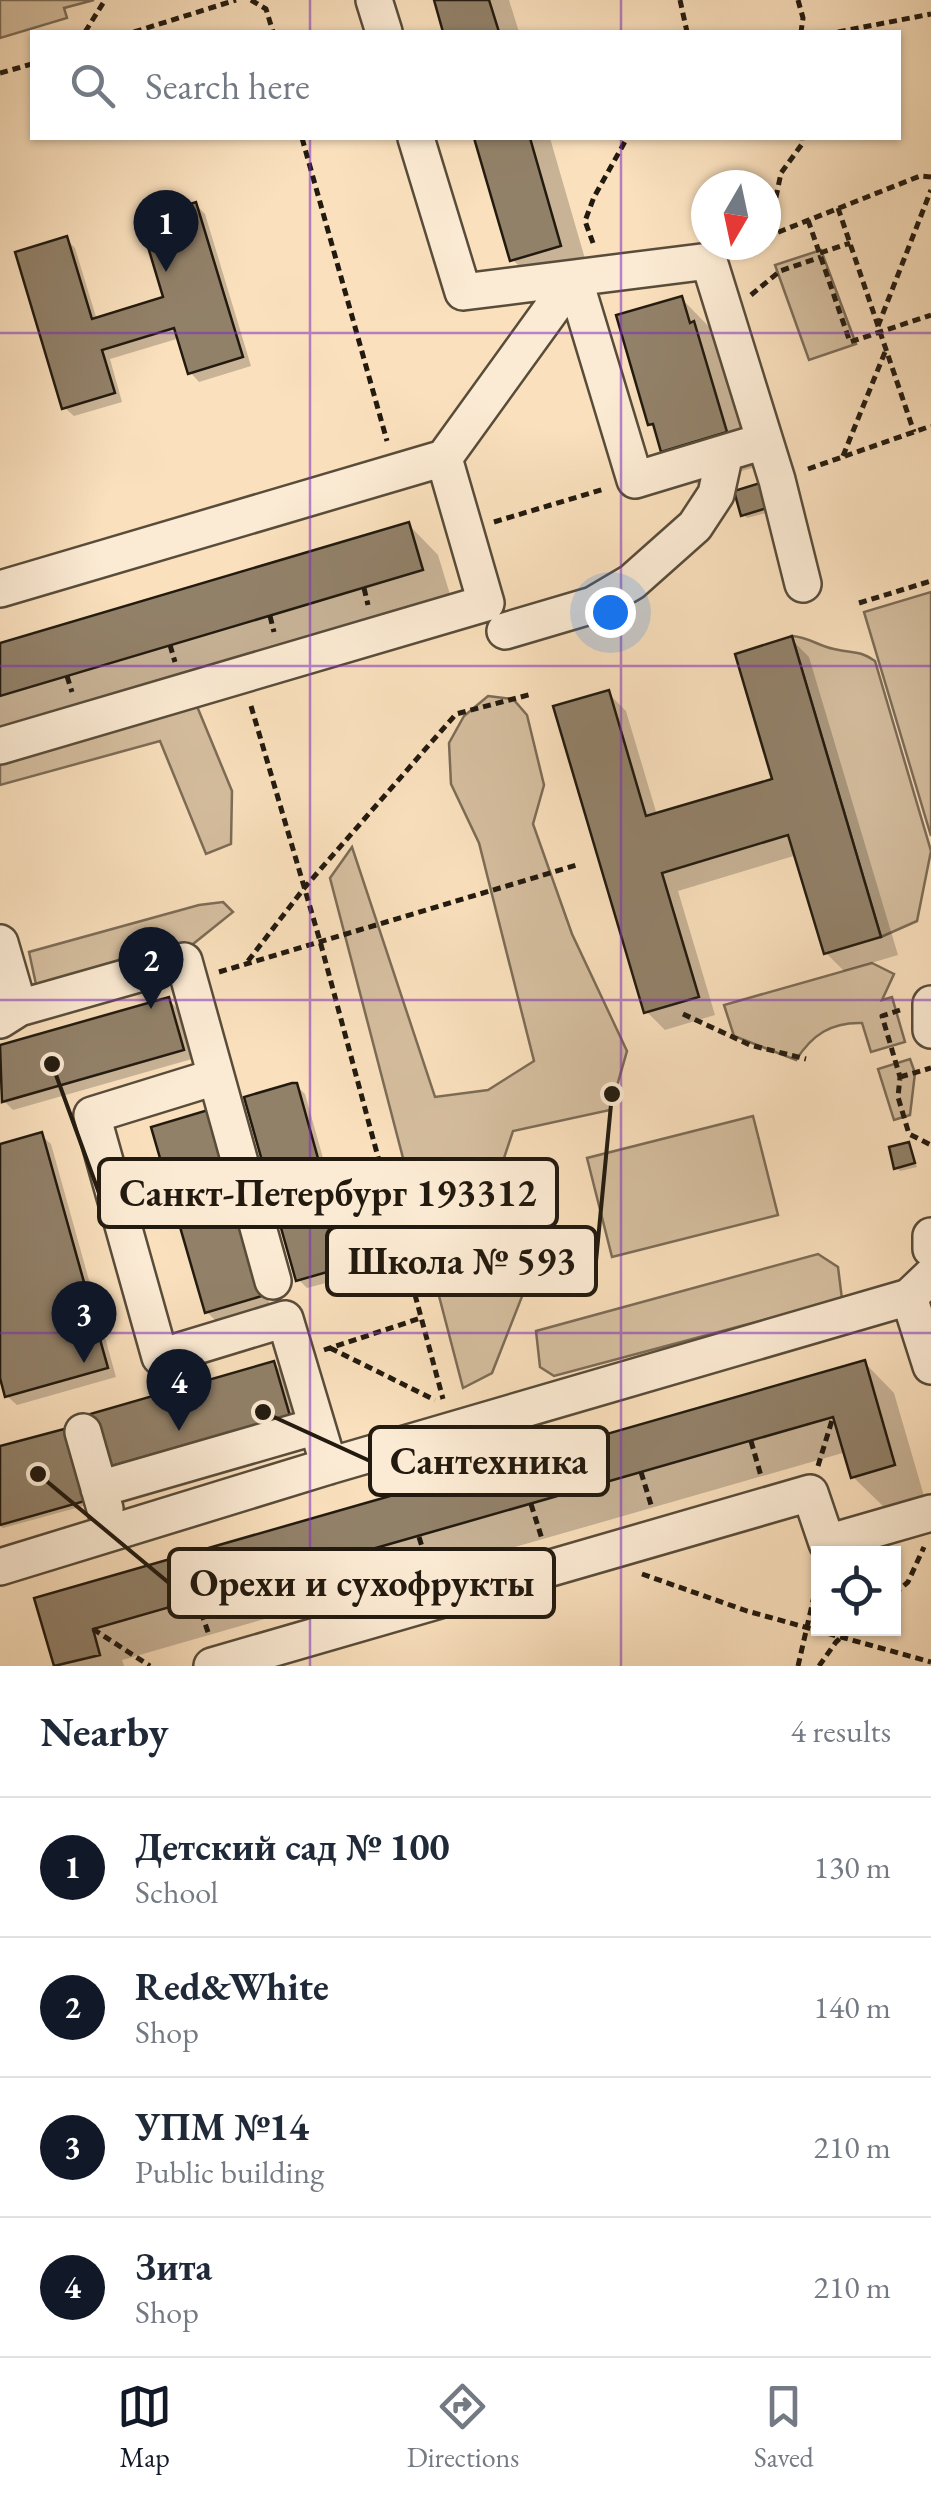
<!DOCTYPE html>
<html lang="en">
<head>
<meta charset="utf-8">
<style>
  body { margin:0; font-family:"EB Garamond",serif; background:#f6f6f7; color:#1f2937 }
  .controls { position:absolute; right:30px; bottom:30px; display:grid; overflow:hidden; border-radius:0px; box-shadow:0 2px 8px #0004 }
  .controls button { width:90px; height:90px; display:grid; place-items:center; padding:0; border:0; border-bottom:2px solid #e0e1e3; background:#fff; color:#1f2937; font:50px sans-serif }
  .compass { position:absolute; left:691px; top:170px; width:90px; height:90px; border-radius:50%; background:#fff; box-shadow:0 2px 8px #0004; rotate:189deg }
  .you { position:absolute; left:610px; top:612px; width:35px; height:35px; margin:-25px; border:8px solid #fff; border-radius:50%; background:#1a73e8; box-shadow:0 0 0 15px #1a73e833 }
  .badge { display:grid; place-items:center; width:65px; height:65px; border-radius:50%; background:#111827; color:#fff; font-size:32px; font-weight:700 }
  .pin { position:absolute; translate:-50% -82px; filter:drop-shadow(0 2px 5px #0008) }
  .pin::after { content:''; position:absolute; top:52px; width:35px; height:30px; background:inherit; clip-path:polygon(0 0,100% 0,50% 100%) }
  .list { margin:0; padding:0; list-style:none }
  h2 { display:flex; justify-content:space-between; align-items:center; height:130px; margin:0; padding:0 40px; font-size:42px }
  h2 small { font-size:32px; font-weight:400; color:#747a83 }
  .list li { display:grid; grid-template-columns:65px 1fr auto; gap:30px; align-items:center; box-sizing:border-box; height:140px; padding:0 40px; border-top:2px solid #e0e1e3 }
  .list b { display:block; font-size:38px; white-space:nowrap }
  .list p { margin:0; font-size:32px; white-space:nowrap; color:#747a83 }
  .list em { font-size:32px; font-style:normal; color:#747a83 }
  .icon { flex:none; width:55px; height:55px; fill:none; stroke:currentColor; stroke-width:2; stroke-linecap:round; stroke-linejoin:round }
  .map { position:relative; flex:none; width:931px; height:1666px; overflow:hidden }
  .search { position:absolute; background:#fff; box-shadow:0 2px 8px #0004; left:30px; right:30px; top:30px; height:110px; display:flex; align-items:center; gap:25px; box-sizing:border-box; padding:0 35px; border-radius:0px; color:#747a83; font-size:38px }
  .sheet { height:690px; background:#fff }
  nav { display:flex; justify-content:space-around; align-items:center; box-sizing:border-box; height:140px; border-top:2px solid #e0e1e3; background:#fff; font-size:28px; color:#747a83 }
  nav a { display:grid; justify-items:center; gap:5px }
  nav .on { color:#111827 }
  .map>svg:first-child { display:block }
  .green { fill:#d5be9f; stroke:#7c6c57; stroke-width:2.5 }
  .shadow { fill:#0003 }
  .building { fill:#928169; stroke:#221a0f; stroke-width:2.5 }
  .lines { fill:none; stroke-linecap:round; stroke-linejoin:round }
  .minor-casing { stroke:#584c3a; stroke-width:40 }
  .path { stroke:#221a0f; stroke-width:5; stroke-dasharray:8 5; stroke-linecap:butt }
  .minor { stroke:#fcebd4; stroke-width:35 }
  .tree { fill:#a18e75 }
  .grid { fill:none; stroke:#7b2cbf; stroke-width:2.5; stroke-opacity:0.55 }
  .leader { fill:none; stroke:#221a0f; stroke-width:4 }
  .callout-dot { fill:#221a0f; stroke:#fcebd4; stroke-width:4 }
  .callout { fill:#fcebd4; stroke:#221a0f; stroke-width:4 }
  .callout-label { font-size:38px; text-anchor:middle; font-weight:bold; fill:#221a0f }
</style>
</head>
<body>
<div class="map">
<svg width="931" height="1666" viewBox="0 0 931 1666">
  <rect width="100%" height="100%" fill="#fae0bd"/>
  <filter id="stains"><feTurbulence type="fractalNoise" baseFrequency=".002" numOctaves="4"/><feColorMatrix values="0 0 0 0 .2 0 0 0 0 .09 0 0 0 0 .02 0 0 0 .5 -.17"/></filter>
  <radialGradient id="worn" r=".72"><stop offset=".6" stop-color="#630" stop-opacity="0"/><stop offset="1" stop-color="#630" stop-opacity=".3"/></radialGradient>
  <path class="green" d="M0 0H94L64 8 67 18 0 38Z
    M821 250 856 344 809 360 775 265Z
    M931 592V836L864 612Z
    M792 636C809 637 818 646 834 649 853 654 857 649 875 661L931 851 917 921 881 937Z
    M488 696 513 699 527 715 544 785 533 824 572 934 627 1051 610 1110 513 1131 500 1170 514 1241 530 1276 492 1373 463 1388 330 878 352 847 435 1097 488 1090 534 1061 479 843 451 784 449 743 464 716Z
    M194 699 232 791 231 844 206 854 160 741 0 785V750Z
    M223 902 233 912 193 944 37 989 29 952 199 905Z
    M872 963 894 974 882 1000 892 997 905 1042 871 1052 862 1023C831 1022 812 1035 796 1060L734 1036 724 1005Z
    M910 1059 915 1073 910 1115 894 1120 878 1069Z
    M753 1116 778 1215 612 1257 587 1158Z
    M818 1254 838 1267 842 1299 554 1376 540 1367 536 1331Z"/>
  <path class="shadow" d="M436 0H509L519 32H446Z
    M477 138H550L590 276 543 290 513 260Z
    M196 205 205 214 251 366 199 382 190 372 180 338 110 359 122 402 74 416 64 407 66 239 75 248 97 320 167 299Z
    M681 298 714 332 759 466 697 484 664 450 658 431 650 424Z
    M760 486 770 512 747 518 743 514Z
    M408 524 438 555 452 601 0 735V645Z
    M791 639 809 657 898 955 844 971 826 953 797 855 678 891 715 1015 665 1030 647 1012 608 693 626 711 657 815 775 780Z
    M169 1000 178 1009 192 1059 13 1110 4 1101 0 1087V1048Z
    M296 1085 305 1094 356 1275 307 1288 298 1279Z
    M217 1122 270 1305 216 1321 207 1312Z
    M41 1135 51 1144 116 1377 17 1405 7 1396 0 1369V1147Z
    M908 1144 917 1167 900 1171 896 1167Z
    M864 1362 894 1393 924 1496 884 1507 853 1477 846 1452 122 1660 124 1666H57L38 1600Z
    M274 1364 283 1373 297 1425 117 1476 108 1467Z
    M63 1431 67 1435 87 1505 3 1528 0 1526V1449Z"/>
  <path class="building" d="M434 0H489L499 32H443Z
    M474 138H530L561 246 510 261Z
    M196 202 243 357 188 374 174 328 102 350 115 393 62 409 15 252 67 236 92 319 163 297 140 220Z
    M682 296 690 323 694 321 727 432 661 452 653 424 648 425 616 315Z
    M760 483 767 508 741 516 734 491Z
    M409 522 423 570 0 696V643Z
    M792 636 881 937 824 954 788 835 662 873 699 997 644 1013 553 706 609 690 646 816 772 779 735 654Z
    M169 997 184 1050 2 1102 0 1045Z
    M292 1083H297L348 1266 296 1281 244 1097Z
    M208 1110 262 1296 205 1313 151 1127Z
    M42 1132 108 1368 5 1397 0 1378V1144Z
    M909 1142 915 1163 894 1169 889 1147Z
    M865 1360 895 1465 851 1478 833 1417 93 1629 100 1655 54 1666 34 1598Z
    M274 1361 290 1416 105 1468 90 1414Z
    M64 1429 85 1501 0 1525V1446Z"/>
  <g class="lines">
    <g class="minor-casing">
      <path id="minor" d="M374 0 384 32
        M764 441 635 480 574 278 709 261 777 480 803 584
        M0 589 444 458 574 278 463 292 416 138
        M505 631 593 605 632 582 695 526 716 494 725 453
        M0 746 486 603 444 458
        M0 943 19 1008
        M931 1004V1030
        M0 1020 19 1008 184 961 273 1281
        M215 1077 92 1115 160 1357 285 1319 329 1466
        M931 1236V1249
        M909 1297 931 1366
        M83 1432 105 1509
        M99 1489 317 1426
        M0 1567 329 1466 909 1297 931 1276
        M212 1666 810 1493 827 1543 931 1513"/>
    </g>
    <path class="path" d="M251 0 266 9 273 32
      M680 0 687 32
      M798 0 803 18 801 32
      M85 32 105 0
      M134 32 236 0
      M838 32 931 14
      M0 73 32 64
      M302 138 387 441
      M838 208 914 432
      M808 220 850 342 931 315
      M768 236 781 173 802 144V138
      M766 237 920 176 931 177
      M593 243 585 221 594 197 627 138
      M820 253 850 243
      M751 295 780 271 821 257
      M878 326 931 190
      M843 456 885 352
      M808 469 931 426
      M494 522 604 489
      M364 588 368 605
      M859 603 931 581
      M270 616 274 632
      M170 645 175 662
      M67 676 72 692
      M251 706 320 941 443 1399
      M248 961 305 887 456 714 532 694
      M219 972 580 864
      M900 1010 882 1016 900 1077 898 1097 909 1134 931 1145
      M683 1014 750 1045 806 1059
      M900 1077 931 1068
      M330 1348 435 1400
      M324 1350 421 1318
      M751 1441 761 1476
      M818 1466 833 1417
      M641 1472 652 1508
      M531 1504 542 1539
      M419 1537 430 1572
      M307 1568 319 1603
      M642 1574 747 1611 931 1662
      M894 1594 908 1582 924 1547
      M197 1600 209 1635
      M93 1629 150 1666
      M798 1666 818 1579
      M819 1666 836 1642 852 1628"/>
    <use href="#minor" class="minor"/>
  </g>
  <circle class="tree" cx="386" cy="1224" r="11"/>
  <path class="grid" d="M310 0V32M621 0V32M310 138V1666M621 138V1666M0 333H931M0 666H931M0 1000H931M0 1333H931"/>
  <path class="leader" d="M52 1064L99 1193M612 1094L596 1261M263 1412L370 1461M38 1474L169 1583"/>
  <g class="callout-dot">
    <circle cx="52" cy="1064" r="10"/>
    <circle cx="612" cy="1094" r="10"/>
    <circle cx="263" cy="1412" r="10"/>
    <circle cx="38" cy="1474" r="10"/>
  </g>
  <g class="callout">
    <rect x="99" y="1159" width="458" height="68" rx="10"/>
    <rect x="327" y="1227" width="269" height="68" rx="10"/>
    <rect x="370" y="1427" width="238" height="68" rx="10"/>
    <rect x="169" y="1549" width="385" height="68" rx="10"/>
  </g>
  <g class="callout-label">
    <text x="328" y="1206">Санкт-Петербург 193312</text>
    <text x="462" y="1274">Школа № 593</text>
    <text x="489" y="1474">Сантехника</text>
    <text x="362" y="1596">Орехи и сухофрукты</text>
  </g>
  <rect width="100%" height="100%" filter="url(#stains)"/>
  <rect width="100%" height="100%" fill="url(#worn)"/>
</svg>
<div class="controls">
<button><svg class="icon" aria-label="locate" viewBox="0 0 24 24"><circle cx="12" cy="12" r="6"/><path d="M12 2v4M12 18v4M2 12h4M18 12h4"/></svg></button>
</div>
<svg class="compass" viewBox="-18 -18 36 36"><path d="M0-13l5 13h-10z" fill="#e53935"/><path d="M0 13l5-13h-10z" fill="#747a83"/></svg>
<div class="you"></div>
<div class="pin badge" style="left:166px;top:272px">1</div>
<div class="pin badge" style="left:151px;top:1009px">2</div>
<div class="pin badge" style="left:84px;top:1363px">3</div>
<div class="pin badge" style="left:179px;top:1431px">4</div>
<div class="search"><svg class="icon" aria-label="search" viewBox="0 0 24 24"><circle cx="10" cy="10" r="6"/><path d="M15 15l6 6"/></svg>Search here</div>
</div>
<section class="sheet">
<h2>Nearby<small>4 results</small></h2>
<ul class="list">
<li><span class="badge">1</span><div><b>Детский сад № 100</b><p>School</p></div><em>130 m</em></li>
<li><span class="badge">2</span><div><b>Red&amp;White</b><p>Shop</p></div><em>140 m</em></li>
<li><span class="badge">3</span><div><b>УПМ №14</b><p>Public building</p></div><em>210 m</em></li>
<li><span class="badge">4</span><div><b>Зита</b><p>Shop</p></div><em>210 m</em></li>
</ul>
</section>
<nav>
<a class="on"><svg class="icon" aria-label="map" viewBox="0 0 24 24"><path d="M3 6l6-2 6 2 6-2v14l-6 2-6-2-6 2zM9 4v14M15 6v14"/></svg>Map</a>
<a><svg class="icon" aria-label="directions" viewBox="0 0 24 24"><path d="M12 3l9 9-9 9-9-9zM9 14v-3h6M13 9l2 2-2 2"/></svg>Directions</a>
<a><svg class="icon" aria-label="saved" viewBox="0 0 24 24"><path d="M7 4h10v16l-5-4-5 4z"/></svg>Saved</a>
</nav>
</body>
</html>
